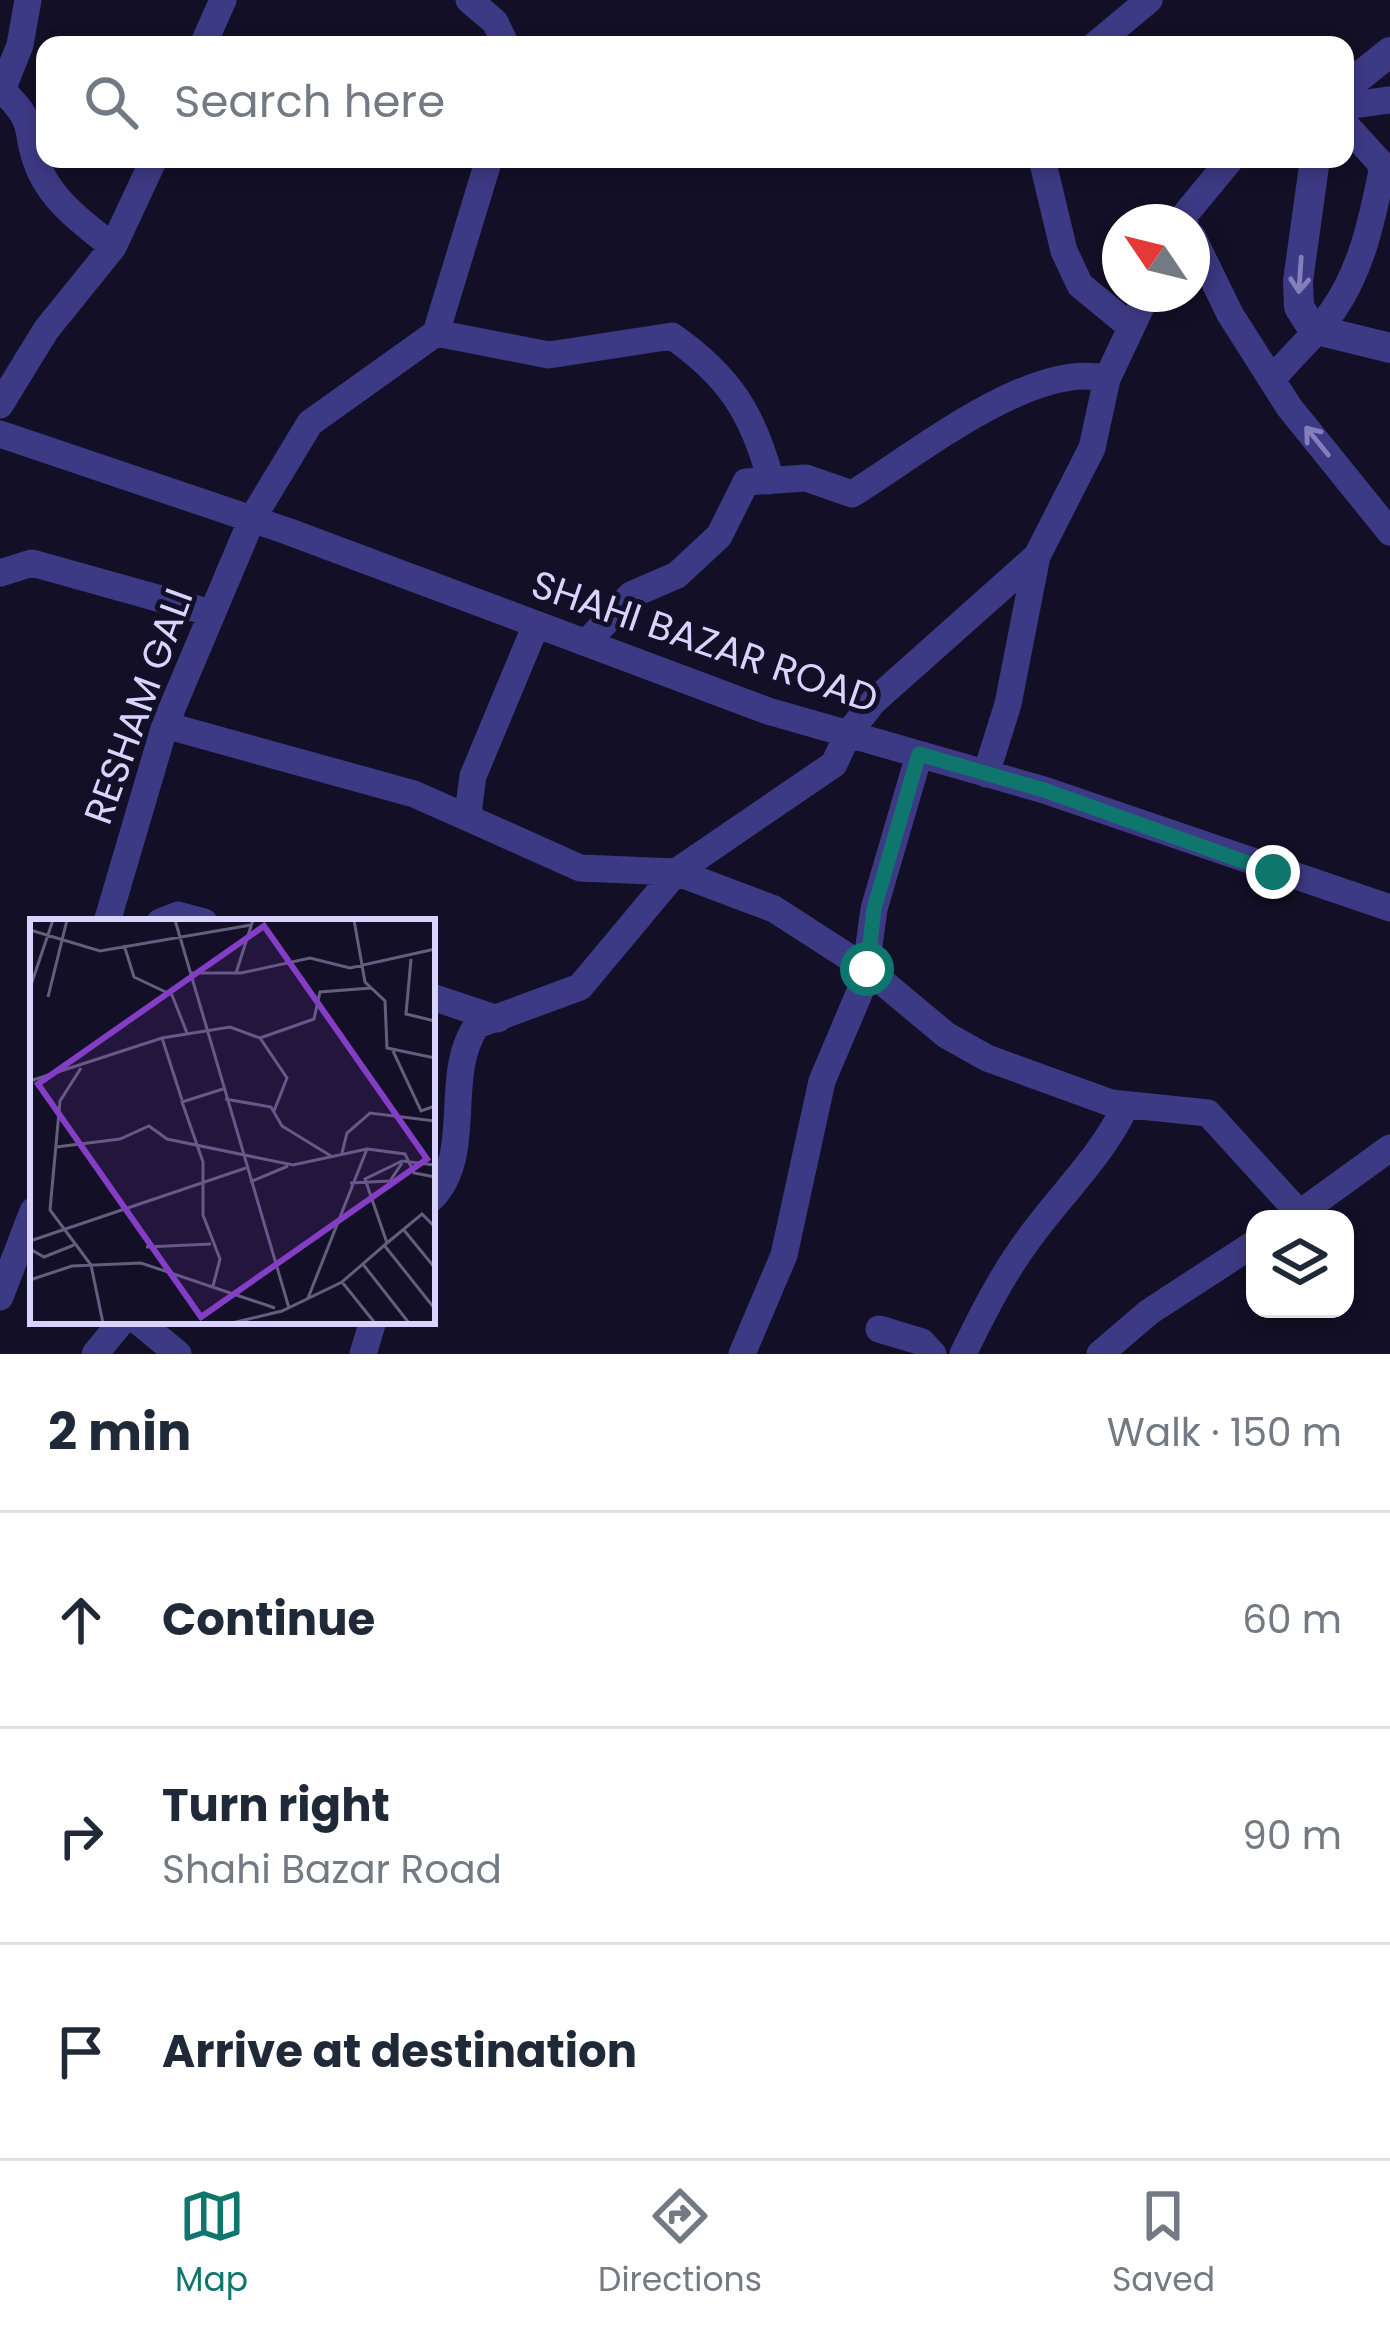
<!DOCTYPE html>
<html lang="en">
<head>
<meta charset="utf-8">
<style>
  body { margin:0; font-family:Poppins,sans-serif; background:#f6f6f7; color:#1f2937 }
  .controls { position:absolute; right:36px; bottom:36px; display:grid; overflow:hidden; border-radius:24px; box-shadow:0 6px 18px #0003 }
  .controls button { width:108px; height:108px; display:grid; place-items:center; padding:0; border:0; border-bottom:3px solid #e0e1e3; background:#fff; color:#1f2937; font:60px sans-serif }
  .compass { position:absolute; left:1102px; top:204px; width:108px; height:108px; border-radius:50%; background:#fff; box-shadow:0 6px 18px #0003; rotate:305deg }
  .stop { position:absolute; width:36px; height:36px; margin:-27px; border:9px solid #0f766e; border-radius:50%; background:#fff }
  .stop.end { background:#0f766e; border-color:#fff; box-shadow:0 3px 12px #0008 }
  .list { margin:0; padding:0; list-style:none }
  h2 { display:flex; justify-content:space-between; align-items:center; height:156px; margin:0; padding:0 48px; font-size:51px }
  h2 small { font-size:39px; font-weight:400; color:#747a83 }
  .list li { display:grid; grid-template-columns:78px 1fr auto; gap:36px; align-items:center; box-sizing:border-box; height:216px; padding:0 48px; border-top:3px solid #e0e1e3 }
  .list b { display:block; font-size:45px; white-space:nowrap }
  .list p { margin:0; font-size:39px; white-space:nowrap; color:#747a83 }
  .list em { font-size:39px; font-style:normal; color:#747a83 }
  .icon { flex:none; width:66px; height:66px; fill:none; stroke:currentColor; stroke-width:2; stroke-linecap:round; stroke-linejoin:round }
  .map { position:relative; flex:none; width:1390px; height:1354px; overflow:hidden }
  .search { position:absolute; background:#fff; box-shadow:0 6px 18px #0003; left:36px; right:36px; top:36px; height:132px; display:flex; align-items:center; gap:30px; box-sizing:border-box; padding:0 42px; border-radius:24px; color:#747a83; font-size:45px }
  .sheet { height:804px; background:#fff }
  nav { display:flex; justify-content:space-around; align-items:center; box-sizing:border-box; height:168px; border-top:3px solid #e0e1e3; background:#fff; font-size:33px; color:#747a83 }
  nav a { display:grid; justify-items:center; gap:6px }
  nav .on { color:#0f766e }
  .map>svg:first-child { display:block }
  .lines { fill:none; stroke-linecap:round; stroke-linejoin:round }
  .minor { stroke:#3d3a85; stroke-width:27 }
  .tertiary { stroke:#3d3a85; stroke-width:30 }
  .oneway { stroke:#837fbc }
  .route { stroke:#0f766e; stroke-width:15 }
  .labels { text-anchor:middle; stroke-width:10; stroke-linejoin:round; paint-order:stroke }
  .street-label { font-size:39px; fill:#d9d4ff; stroke:#130f26 }
  .inset-road { fill:none; stroke:#625e7d; stroke-width:3 }
  .view { fill:#843dc5; fill-opacity:0.15; stroke:#843dc5; stroke-width:6 }
  .inset-edge { fill:none; stroke:#d9d4ff; stroke-width:6 }
</style>
</head>
<body>
<div class="map">
<svg width="1390" height="1354" viewBox="0 0 1390 1354">
  <rect width="100%" height="100%" fill="#130f26"/>
  <g class="lines">
    <path class="minor" d="M469 0 495 22 506 45
      M203 45 223 0
      M1095 45 1149 0
      M0 88C42 128 21 128 40 171 55 204 86 225 113 247
      M2 90 20 45 28 0
      M1345 106 1390 100
      M1042 159 1064 251 1080 285 1131 327
      M1185 222 1183 217 1231 159
      M1192 236 1230 314 1289 407 1390 532
      M436 333 489 159
      M1272 380C1291 356 1318 333 1334 309 1363 267 1373 215 1383 166L1345 124
      M0 405 46 330 113 247 154 159
      M0 434 287 531 768 711 1044 790 1390 908
      M0 573 32 563 211 613
      M536 625 473 776 468 813 475 821 580 868 676 872 774 909 867 969 946 1035 987 1058 1111 1103 1208 1113 1300 1214
      M586 643 631 595 677 575 719 536 746 482 806 478 852 494C913 457 1034 358 1107 379
      M165 725 414 794 475 821
      M986 774 1008 704 1037 556
      M107 922 165 725 252 519 310 423 436 333 549 355 672 336C729 376 753 413 771 481
      M160 922 178 915 204 922
      M432 997 498 1019
      M432 1198C475 1153 442 1075 477 1025L580 987 676 872 834 764 848 734 873 702 1037 556 1092 448 1107 379 1147 294
      M1292 1219 1390 1148
      M0 1297 33 1211
      M138 1321 178 1354
      M879 1329 922 1342 933 1354
      M95 1354 122 1321
      M363 1354 373 1321
      M742 1354 784 1255 822 1081 864 982 874 909 919 755
      M963 1354C982 1315 1002 1275 1028 1240 1061 1194 1103 1155 1126 1105
      M1100 1354 1149 1312 1255 1243"/>
    <path class="tertiary" d="M1345 88 1390 52
      M1315 159 1298 281 1299 307 1313 329 1390 348"/>
  </g>
  <defs><path id="oneway-shaft" d="M-6 0H5M1.5-3L5.5 0L1.5 3" fill="none" stroke-width="1.6" stroke-linecap="round" stroke-linejoin="round" transform="scale(3)"/></defs>
  <g class="oneway">
    <use href="#oneway-shaft" transform="translate(1300 275) rotate(94)"/>
    <use href="#oneway-shaft" transform="translate(1317 441) rotate(-129)"/>
  </g>
  <g class="lines">
    <path class="route" d="M867 969 874 909 919 754 1044 790 1273 872"/>
  </g>
  <g class="labels">
    <g class="street-label">
      <text transform="translate(705 641) rotate(19)" y="14">SHAHI BAZAR ROAD</text>
      <text transform="translate(138 706) rotate(-70)" y="14">RESHAM GALI</text>
    </g>
  </g>
  <g transform="translate(30 919)">
    <rect width="405" height="405" fill="#130f26"/>
    <path class="inset-road" d="M145 1 259 389M324 1 335 63 355 82 357 129 405 139M0 11 70 32 221 6M94 26 104 58 142 76 157 114M381 40 376 95 405 102M161 54H211L280 39 320 49 405 30M206 54 223 1M18 78 37 1M0 107 1 66 23 1M132 119 152 181M230 119 284 100 290 73 341 69M363 132 391 192 405 187M51 149 30 182 20 291 61 346 73 404M0 162 132 119 200 108 230 119 257 159 244 192M195 180 241 188 252 207 301 237M26 228 90 220 119 207 137 220 263 246 337 230M312 234 317 214 340 194 405 202M220 263 258 247M320 264 360 262 372 244M373 310 405 349M0 322 216 249M357 324 392 295 405 308M354 326 405 390M116 328 181 325M0 330 14 338 44 326M332 344 379 404M0 361 42 347 111 344 245 389M312 363 345 404M183 367 190 340 173 296V243L152 183 193 170M278 379 337 230 375 235 384 254 405 258M202 404 252 392 312 363 357 324 335 260 372 242 405 246"/>
    <path class="view" d="M234 7 397 240 171 398 8 165Z"/>
    <rect width="405" height="405" class="inset-edge"/>
  </g>
</svg>
<div class="controls">
<button><svg class="icon" aria-label="layers" viewBox="0 0 24 24"><path d="M12 4l9 5-9 5-9-5zM3 14l9 5 9-5"/></svg></button>
</div>
<svg class="compass" viewBox="-18 -18 36 36"><path d="M0-13l5 13h-10z" fill="#e53935"/><path d="M0 13l5-13h-10z" fill="#747a83"/></svg>
<div class="stop" style="left:867px;top:969px"></div>
<div class="stop end" style="left:1273px;top:872px"></div>
<div class="search"><svg class="icon" aria-label="search" viewBox="0 0 24 24"><circle cx="10" cy="10" r="6"/><path d="M15 15l6 6"/></svg>Search here</div>
</div>
<section class="sheet">
<h2>2 min<small>Walk · 150 m</small></h2>
<ul class="list">
<li><svg class="icon" aria-label="ahead" viewBox="0 0 24 24"><path d="M12 20V5M6 11l6-6 6 6"/></svg><div><b>Continue</b></div><em>60 m</em></li>
<li><svg class="icon" aria-label="right" viewBox="0 0 24 24"><path d="M7 20v-9h11M14 6l5 5-5 5"/></svg><div><b>Turn right</b><p>Shahi Bazar Road</p></div><em>90 m</em></li>
<li><svg class="icon" aria-label="arrive" viewBox="0 0 24 24"><path d="M6 21V4h12l-3 4 3 4H6"/></svg><div><b>Arrive at destination</b></div></li>
</ul>
</section>
<nav>
<a class="on"><svg class="icon" aria-label="map" viewBox="0 0 24 24"><path d="M3 6l6-2 6 2 6-2v14l-6 2-6-2-6 2zM9 4v14M15 6v14"/></svg>Map</a>
<a><svg class="icon" aria-label="directions" viewBox="0 0 24 24"><path d="M12 3l9 9-9 9-9-9zM9 14v-3h6M13 9l2 2-2 2"/></svg>Directions</a>
<a><svg class="icon" aria-label="saved" viewBox="0 0 24 24"><path d="M7 4h10v16l-5-4-5 4z"/></svg>Saved</a>
</nav>
</body>
</html>
